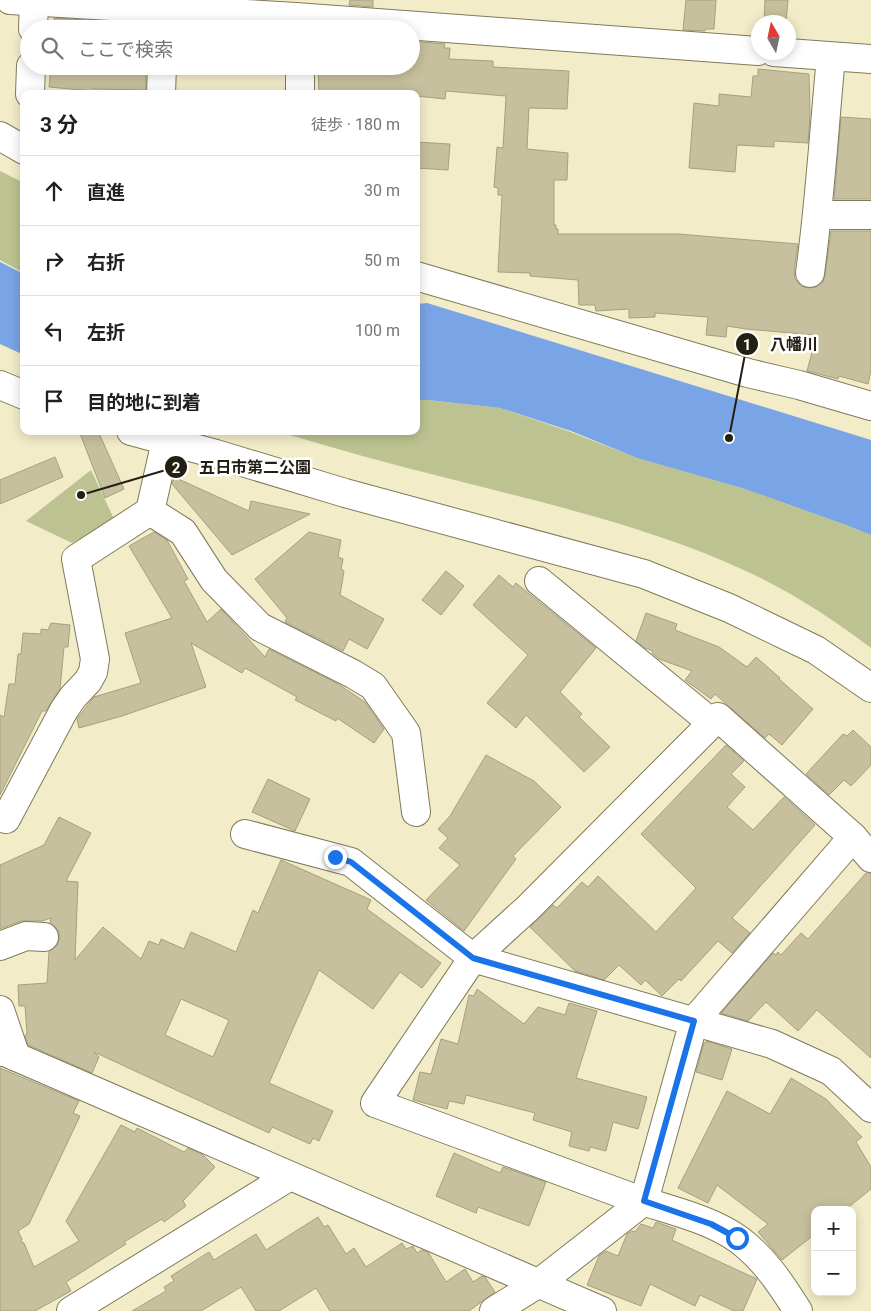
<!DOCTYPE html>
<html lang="ja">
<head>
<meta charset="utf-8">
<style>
  body { margin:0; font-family:Roboto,"Noto Sans JP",sans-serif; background:#f2f2f2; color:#202124 }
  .controls { position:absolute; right:15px; bottom:15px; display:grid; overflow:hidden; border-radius:10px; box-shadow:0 2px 12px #0003 }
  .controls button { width:45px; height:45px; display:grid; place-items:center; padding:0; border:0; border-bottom:1px solid #e0e0e0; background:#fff; color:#202124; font:25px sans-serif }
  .compass { position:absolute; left:751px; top:15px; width:45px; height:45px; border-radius:50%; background:#fff; box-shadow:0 2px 12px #0003; rotate:351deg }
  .stop { position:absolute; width:15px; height:15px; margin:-11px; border:4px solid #1a73e8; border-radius:50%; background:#fff }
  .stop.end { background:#1a73e8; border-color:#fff; box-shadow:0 1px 5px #0008 }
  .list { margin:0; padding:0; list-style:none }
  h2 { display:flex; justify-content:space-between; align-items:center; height:65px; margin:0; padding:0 20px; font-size:21px }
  h2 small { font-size:16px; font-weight:400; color:#757577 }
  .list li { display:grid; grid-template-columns:32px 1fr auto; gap:15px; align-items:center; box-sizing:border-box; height:70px; padding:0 20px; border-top:1px solid #e0e0e0 }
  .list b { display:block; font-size:19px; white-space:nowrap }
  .list em { font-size:16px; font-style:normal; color:#757577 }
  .icon { flex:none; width:28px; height:28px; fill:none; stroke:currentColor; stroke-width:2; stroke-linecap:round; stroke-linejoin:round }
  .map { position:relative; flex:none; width:871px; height:1311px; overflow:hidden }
  .search { position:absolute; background:#fff; box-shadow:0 2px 12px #0003; left:20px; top:20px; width:400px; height:55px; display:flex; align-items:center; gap:12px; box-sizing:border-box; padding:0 18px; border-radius:28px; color:#757577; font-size:19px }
  .panel { position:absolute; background:#fff; box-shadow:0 2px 12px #0003; left:20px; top:90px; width:400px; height:345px; border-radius:10px }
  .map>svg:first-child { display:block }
  .green { fill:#bcc290 }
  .water { fill:#79a4e6 }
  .building { fill:#c7c09e; stroke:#a7a080; fill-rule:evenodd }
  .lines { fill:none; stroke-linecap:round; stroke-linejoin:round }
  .minor-casing { stroke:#817a5a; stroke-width:30 }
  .minor { stroke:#fff; stroke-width:28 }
  .route { stroke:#1a73e8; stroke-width:6 }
  .leader { fill:none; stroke:#232013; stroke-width:2 }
  .callout-dot { fill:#232013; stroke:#fff; stroke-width:2 }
  .mark-label { font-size:15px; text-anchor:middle; font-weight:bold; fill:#fff }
  .callout-label { font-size:16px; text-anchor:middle; font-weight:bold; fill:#232013; stroke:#fff; stroke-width:5; stroke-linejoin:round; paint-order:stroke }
</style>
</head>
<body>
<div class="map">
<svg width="871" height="1311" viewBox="0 0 871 1311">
  <rect width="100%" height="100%" fill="#f3ecc9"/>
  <g class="green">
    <polygon points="0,171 24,183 24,273 0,260"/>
    <path d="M416 400H428L500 408 568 431 637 458 745 489 846 525 871 535V648C833 619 790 591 746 571 651 527 548 504 447 478 390 464 333 448 276 431H416Z"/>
    <polygon points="91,470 115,521 72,543 26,521"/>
  </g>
  <g class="water">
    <polygon points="0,262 24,274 24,355 0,344"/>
    <polygon points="427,303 871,440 871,535 846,525 745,489 637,458 571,431 500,408 428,400 416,400 416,304"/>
  </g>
  <g class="building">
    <polygon points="350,0 373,0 373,7 349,5"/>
    <polygon points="686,0 716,0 714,29 705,29 705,31 683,30"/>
    <polygon points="765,0 788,0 786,22 764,22"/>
    <polygon points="54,18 147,24 146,29 54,29"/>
    <polygon points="411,41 445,44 444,48 450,48 449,59 493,61 493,67 569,71 567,109 529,108 527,149 568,153 567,180 554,180 554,225 556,225 556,229 558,229 558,234 678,234 798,244 794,271 795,279 801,286 808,288 816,287 823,282 825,275 831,231 871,231 871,370 868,384 839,376 838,379 807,371 812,352 809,351 814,335 746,329 727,326 726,337 706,335 708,317 655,313 655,317 629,318 629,309 596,311 595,305 579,305 578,280 530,276 530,273 498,272 502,195 498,195 498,188 494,187 497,147 503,148 506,96 446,91 445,99 416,96 416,94 319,94 318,66 411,66"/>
    <polygon points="51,66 146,66 146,90 92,89 92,91 49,87"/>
    <polygon points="758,69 809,74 810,114 808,143 774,141 774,147 737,145 735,172 689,168 694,103 719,106 719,94 751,97 753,76 758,76"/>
    <polygon points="841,117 871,119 871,199 834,199"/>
    <polygon points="416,142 450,144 448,170 416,168"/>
    <polygon points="79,431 98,431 124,489 105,498"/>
    <polygon points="55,457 63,477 0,504 0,480"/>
    <polygon points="174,477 249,511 251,501 310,514 232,555 172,484"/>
    <polygon points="154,532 167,540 188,579 184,581 207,622 221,609 265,657 269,649 338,684 365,702 384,729 374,743 337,718 336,721 295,700 297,697 245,668 242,673 191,643 206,687 122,716 79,728 77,719 94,697 141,683 125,633 172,618 129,546"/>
    <polygon points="309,532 341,540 338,557 343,559 341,569 344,571 340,595 384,619 367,649 349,639 343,651 285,622 287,618 255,579"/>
    <polygon points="446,571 464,586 441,615 422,600"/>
    <polygon points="499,575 513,587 516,583 596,648 560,692 582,714 579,717 610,747 584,772 526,715 516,728 487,703 528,655 473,605"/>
    <polygon points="646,613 677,624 675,630 719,647 747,667 756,657 780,678 779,679 813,709 782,745 769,734 765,738 715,694 711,699 685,680 692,671 659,659 652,653 653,651 645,648 636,641"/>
    <polygon points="51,623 70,625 68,647 64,647 60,689 46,711 42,711 0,795 0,715 4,717 9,684 15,684 18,654 21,654 23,633 41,634 41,629 48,630"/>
    <polygon points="853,730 871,747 871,765 851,786 844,780 829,795 806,774 843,734 847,736"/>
    <polygon points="726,745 744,761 731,774 745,787 727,807 753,830 784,797 815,825 732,918 750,933 732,953 718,941 681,981 679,979 662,996 645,980 641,985 619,965 604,980 575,971 530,927 553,905 557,908 582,882 588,887 598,876 656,932 696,888 641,834"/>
    <polygon points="486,755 534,781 561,807 513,856 516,859 464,931 426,900 460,865 439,848 448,838 438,829 450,816"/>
    <polygon points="268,779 310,799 295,831 252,812"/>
    <path d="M59 817 91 833 66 881 78 882 75 960 103 927 141 959 149 941 159 945 161 939 184 949 191 932 236 952 253 910 258 913 281 860 371 900 367 909 441 963 422 988 400 972 373 1009 319 970 269 1083 333 1111 319 1141 313 1138 310 1144 272 1127 269 1133 94 1052 99 1057 92 1073 28 1045 25 1036 27 1033 25 1006H19L18 985 47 983 49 951 57 946 60 937 58 930 50 923 51 918 42 921H21L0 929V865L44 845ZM181 999 229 1020 213 1057 165 1035Z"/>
    <polygon points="866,873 871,873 871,1058 817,1010 798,1031 766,1002 748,1021 721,1013 773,953 776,955 778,952 781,955 801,933 808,939"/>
    <polygon points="477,989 524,1024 538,1007 565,1015 569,1003 597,1011 576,1078 647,1097 638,1129 613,1122 606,1151 590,1147 589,1151 569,1146 572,1132 533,1120 535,1113 466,1095 464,1104 449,1101 447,1109 413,1100 420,1072 431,1074 441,1039 458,1044 469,995 474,996"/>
    <polygon points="706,1041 732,1049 722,1080 696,1072 704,1043 706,1043"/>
    <polygon points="0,1068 79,1101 73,1113 80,1116 29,1224 18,1231 22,1239 21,1242 24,1243 34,1267 79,1241 66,1221 121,1125 135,1132 137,1128 184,1152 188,1148 202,1154 215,1167 183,1201 186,1206 164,1222 162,1219 124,1242 126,1244 66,1282 71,1291 35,1311 0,1311"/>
    <polygon points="791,1078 826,1099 862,1137 856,1142 871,1167 871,1189 845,1210 815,1210 815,1234 782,1260 758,1232 768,1224 717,1185 708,1203 678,1188 727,1091 770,1114"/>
    <polygon points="454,1153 500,1173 503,1167 546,1182 529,1226 478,1207 476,1213 436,1196"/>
    <polygon points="318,1217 324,1227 328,1225 346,1254 354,1248 366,1267 402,1243 406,1249 413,1246 417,1253 422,1250 428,1252 446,1282 465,1269 473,1282 482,1276 485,1277 495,1292 469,1311 330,1311 316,1288 279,1311 256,1311 241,1287 201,1311 132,1311 166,1291 164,1287 174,1281 171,1276 209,1252 214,1260 256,1234 266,1250"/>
    <polygon points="656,1222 676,1229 672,1240 757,1279 743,1311 734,1311 700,1295 695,1306 650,1284 641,1306 587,1285 599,1256 606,1251 618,1256 627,1234 632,1231 635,1232 641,1224 653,1228"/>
  </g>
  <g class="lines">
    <defs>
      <g id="minor">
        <polyline points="10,0 296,17 758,51"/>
        <polyline points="33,29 34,2"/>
        <polyline points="774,52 871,59"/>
        <polyline points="30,94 31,66"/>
        <polyline points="161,94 162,66"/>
        <polyline points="300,94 300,66"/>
        <polyline points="0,136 24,150"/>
        <polyline points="818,215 871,215"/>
        <path d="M810 273C820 201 824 129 831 57"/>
        <polyline points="416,276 748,373 799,385 871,406"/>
        <polyline points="0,385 24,395"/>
        <polyline points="131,431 216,454 345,493 644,574 729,608 816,650 871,688"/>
        <polyline points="150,511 183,532 214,580 260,627 353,674 373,686 406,733 416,812"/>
        <polyline points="539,581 712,723 718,717 853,837 871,858"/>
        <path d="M712 723 528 908 473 958 375 1103C459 1134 544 1165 628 1196 663 1209 707 1217 738 1239 764 1258 781 1284 798 1311"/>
        <polyline points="6,819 64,710 73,697 88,681 93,672 95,659 76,559 150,511 166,441"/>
        <polyline points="245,834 351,862 473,958 772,1044 831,1071 871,1108"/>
        <polyline points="0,946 26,936 44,937"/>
        <polyline points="0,1010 16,1057"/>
        <polyline points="0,1052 5,1052 602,1311"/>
        <polyline points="71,1311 290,1176"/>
        <polyline points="494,1311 539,1283 644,1201 694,1021 853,837"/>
      </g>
    </defs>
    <use href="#minor" class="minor-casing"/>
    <use href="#minor" class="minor"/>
  </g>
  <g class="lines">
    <polyline class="route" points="335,857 351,862 473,958 694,1021 644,1201 711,1224 737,1238"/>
  </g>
  <path class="leader" d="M729 438L747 344M81 495L176 467"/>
  <g class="callout-dot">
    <circle cx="729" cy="438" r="5"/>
    <circle cx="81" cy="495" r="5"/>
    <circle cx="747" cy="344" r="12"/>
    <circle cx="176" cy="467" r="12"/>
  </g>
  <g class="mark-label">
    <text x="747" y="350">1</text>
    <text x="176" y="473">2</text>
  </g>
  <g class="callout-label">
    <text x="794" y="350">八幡川</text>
    <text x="255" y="473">五日市第二公園</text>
  </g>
</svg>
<div class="controls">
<button>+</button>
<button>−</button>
</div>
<svg class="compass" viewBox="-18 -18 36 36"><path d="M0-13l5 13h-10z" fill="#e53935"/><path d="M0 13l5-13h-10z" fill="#757577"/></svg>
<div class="stop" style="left:737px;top:1238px"></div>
<div class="stop end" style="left:335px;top:857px"></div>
<div class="search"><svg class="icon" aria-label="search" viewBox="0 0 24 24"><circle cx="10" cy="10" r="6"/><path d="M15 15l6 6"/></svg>ここで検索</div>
<section class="panel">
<h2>3 分<small>徒歩 · 180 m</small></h2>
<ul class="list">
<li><svg class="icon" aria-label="ahead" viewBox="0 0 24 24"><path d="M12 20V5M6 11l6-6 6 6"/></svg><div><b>直進</b></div><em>30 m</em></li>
<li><svg class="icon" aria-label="right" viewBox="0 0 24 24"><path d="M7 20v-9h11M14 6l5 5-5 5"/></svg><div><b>右折</b></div><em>50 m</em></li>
<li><svg class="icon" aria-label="left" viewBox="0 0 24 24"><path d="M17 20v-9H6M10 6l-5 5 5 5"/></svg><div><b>左折</b></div><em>100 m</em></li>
<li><svg class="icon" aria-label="arrive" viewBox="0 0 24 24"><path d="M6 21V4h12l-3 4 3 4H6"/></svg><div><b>目的地に到着</b></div></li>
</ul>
</section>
</div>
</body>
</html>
